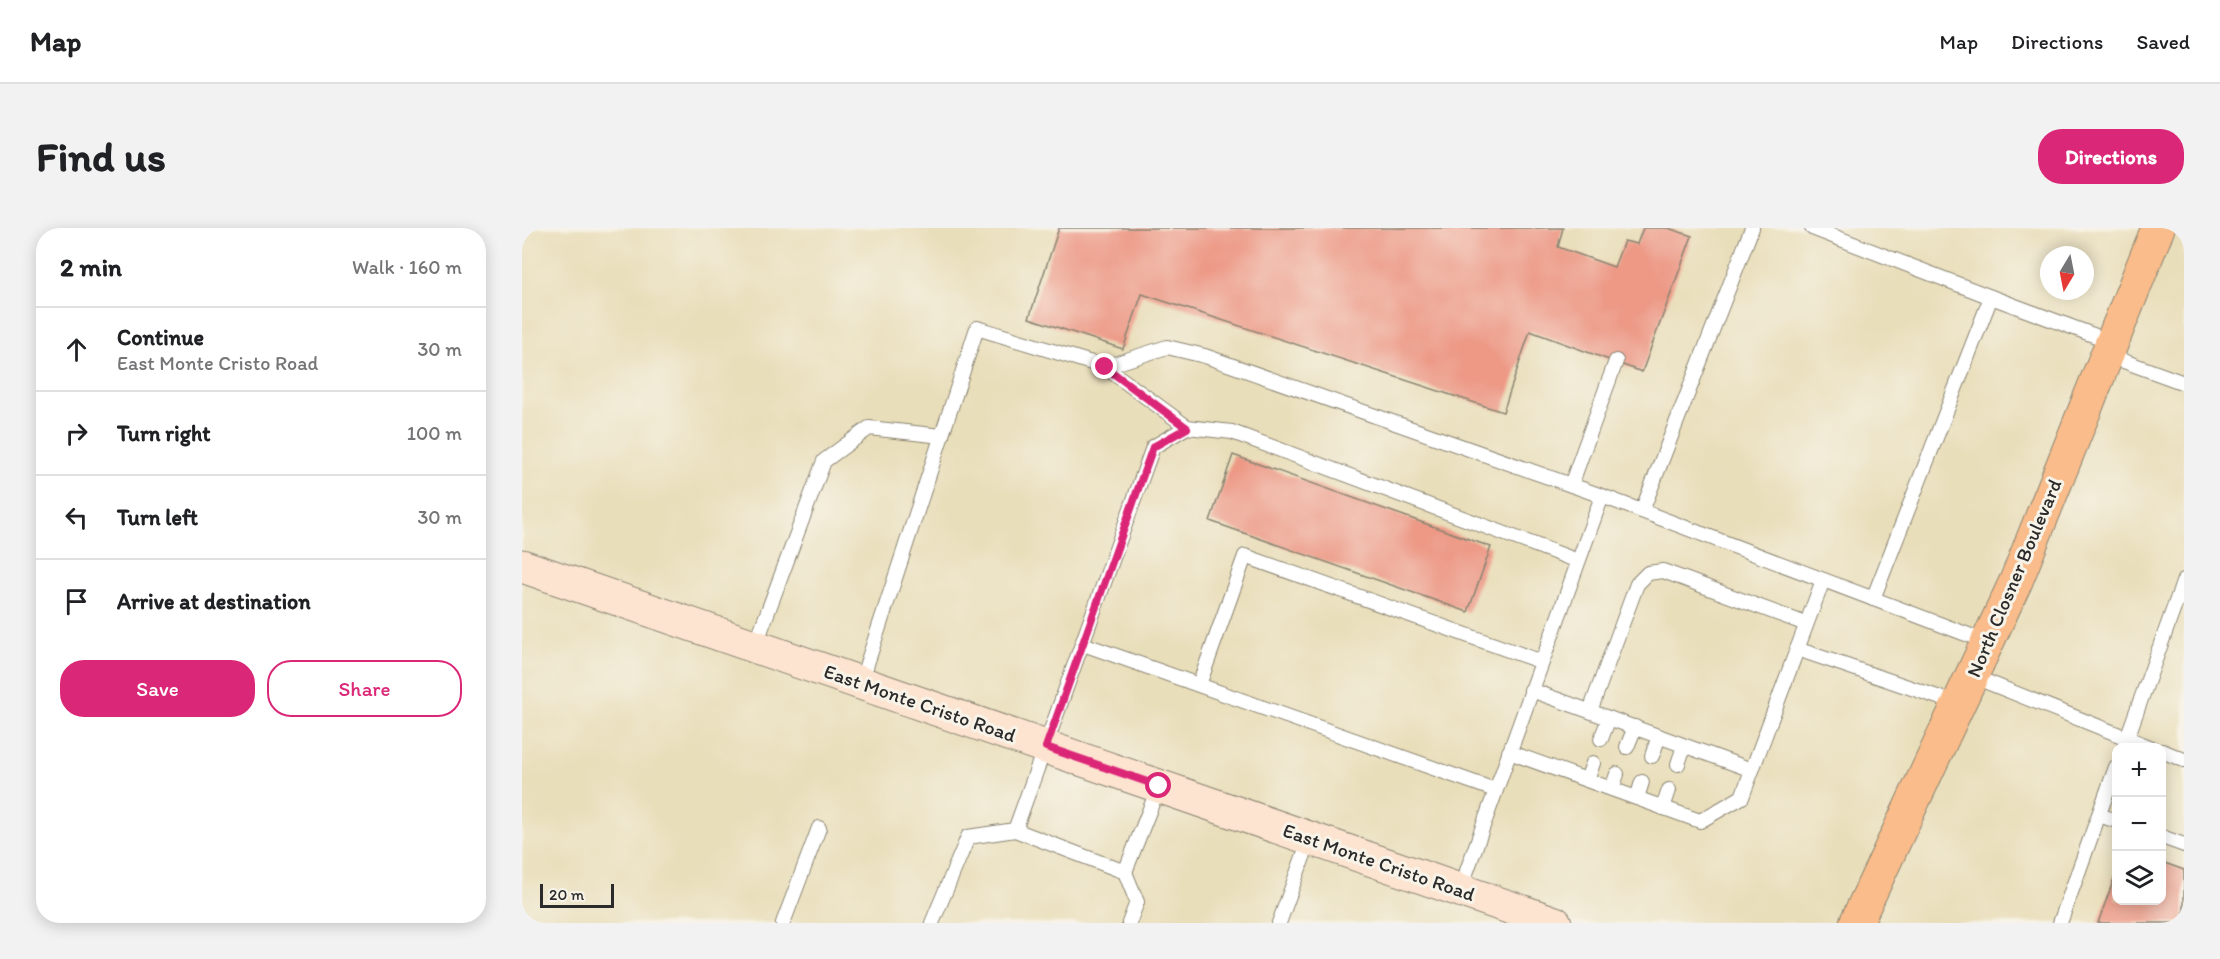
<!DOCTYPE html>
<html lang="en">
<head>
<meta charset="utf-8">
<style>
  body { margin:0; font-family:Itim,sans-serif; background:#f2f2f2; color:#202124 }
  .controls { position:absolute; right:18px; bottom:18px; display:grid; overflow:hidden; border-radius:12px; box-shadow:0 3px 15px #0003 }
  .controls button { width:54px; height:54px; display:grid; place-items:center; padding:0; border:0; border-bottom:2px solid #e0e0e0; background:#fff; color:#202124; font:30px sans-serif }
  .compass { position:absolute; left:1518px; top:18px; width:54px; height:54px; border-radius:50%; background:#fff; box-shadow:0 3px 15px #0003; rotate:190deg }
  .scale { position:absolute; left:18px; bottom:15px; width:74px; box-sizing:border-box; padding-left:6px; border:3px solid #2b2b2b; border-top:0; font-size:16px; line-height:21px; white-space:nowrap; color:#2b2b2b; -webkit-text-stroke:4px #f7f3e8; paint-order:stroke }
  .stop { position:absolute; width:18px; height:18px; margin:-14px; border:4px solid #db2777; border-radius:50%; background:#fff }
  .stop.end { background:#db2777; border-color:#fff; box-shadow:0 2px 6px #0008 }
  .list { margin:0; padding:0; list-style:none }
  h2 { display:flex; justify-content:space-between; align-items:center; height:78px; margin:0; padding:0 24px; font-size:26px }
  h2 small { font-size:20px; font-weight:400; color:#757577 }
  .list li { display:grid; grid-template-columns:39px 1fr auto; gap:18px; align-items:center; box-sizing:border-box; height:84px; padding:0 24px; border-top:2px solid #e0e0e0 }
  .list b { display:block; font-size:22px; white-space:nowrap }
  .list p { margin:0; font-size:20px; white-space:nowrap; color:#757577 }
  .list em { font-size:20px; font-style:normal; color:#757577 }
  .actions { display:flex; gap:12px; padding:18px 24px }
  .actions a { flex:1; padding:14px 0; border:2px solid #db2777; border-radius:24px; text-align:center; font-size:21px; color:#db2777 }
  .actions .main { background:#db2777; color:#fff }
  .icon { flex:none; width:33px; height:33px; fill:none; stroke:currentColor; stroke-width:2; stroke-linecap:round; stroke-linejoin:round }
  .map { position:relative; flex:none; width:1662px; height:695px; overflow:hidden; border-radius:24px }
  header { display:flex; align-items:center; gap:36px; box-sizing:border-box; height:84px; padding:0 30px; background:#fff; border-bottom:2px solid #e0e0e0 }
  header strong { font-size:28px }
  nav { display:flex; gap:33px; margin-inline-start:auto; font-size:21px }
  .intro { display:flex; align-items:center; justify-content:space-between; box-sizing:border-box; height:144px; padding:0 36px }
  h1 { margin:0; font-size:42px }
  .button { padding:15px 27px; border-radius:24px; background:#db2777; color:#fff; font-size:21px; font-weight:700 }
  main { display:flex; gap:36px; padding:0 36px }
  aside { flex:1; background:#fff; border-radius:24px; box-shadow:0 3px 15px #0003 }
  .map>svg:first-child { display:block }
  .building { fill:#ed9986 }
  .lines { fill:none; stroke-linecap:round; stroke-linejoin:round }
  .service-casing { stroke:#8a8472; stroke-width:16 }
  .secondary-casing { stroke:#8a8472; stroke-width:35 }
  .primary-casing { stroke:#8a8472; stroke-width:35 }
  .service { stroke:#fff; stroke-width:14 }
  .secondary { stroke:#fde4d0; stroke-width:33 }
  .primary { stroke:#f9bc8a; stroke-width:33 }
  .route { stroke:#db2777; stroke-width:8 }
  .labels { text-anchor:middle; stroke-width:6; stroke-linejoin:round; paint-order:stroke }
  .street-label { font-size:20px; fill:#2b2b2b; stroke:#f7f3e8 }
</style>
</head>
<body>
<header>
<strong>Map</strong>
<nav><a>Map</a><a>Directions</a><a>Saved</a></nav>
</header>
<div class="intro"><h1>Find us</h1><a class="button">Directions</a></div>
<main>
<aside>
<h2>2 min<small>Walk · 160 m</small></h2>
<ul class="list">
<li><svg class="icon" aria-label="ahead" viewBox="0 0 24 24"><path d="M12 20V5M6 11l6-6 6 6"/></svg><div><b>Continue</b><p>East Monte Cristo Road</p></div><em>30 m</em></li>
<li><svg class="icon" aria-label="right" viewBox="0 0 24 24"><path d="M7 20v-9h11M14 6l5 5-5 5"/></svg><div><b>Turn right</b></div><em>100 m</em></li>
<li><svg class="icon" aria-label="left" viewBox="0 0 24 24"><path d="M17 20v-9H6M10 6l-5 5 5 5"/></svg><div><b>Turn left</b></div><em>30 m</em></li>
<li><svg class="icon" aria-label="arrive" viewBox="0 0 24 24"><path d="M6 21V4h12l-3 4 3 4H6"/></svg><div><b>Arrive at destination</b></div></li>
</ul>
<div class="actions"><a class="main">Save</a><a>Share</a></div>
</aside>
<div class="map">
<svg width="1662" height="695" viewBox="0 0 1662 695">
  <rect width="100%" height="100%" fill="#f7f3e8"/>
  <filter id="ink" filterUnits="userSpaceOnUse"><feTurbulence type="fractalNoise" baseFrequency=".0167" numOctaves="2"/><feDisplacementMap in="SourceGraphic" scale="12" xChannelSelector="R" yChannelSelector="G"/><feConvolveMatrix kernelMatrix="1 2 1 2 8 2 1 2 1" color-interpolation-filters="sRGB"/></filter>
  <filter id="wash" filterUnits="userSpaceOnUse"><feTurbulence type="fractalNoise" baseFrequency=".008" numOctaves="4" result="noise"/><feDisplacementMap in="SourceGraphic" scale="24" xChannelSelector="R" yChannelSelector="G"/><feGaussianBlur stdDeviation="1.35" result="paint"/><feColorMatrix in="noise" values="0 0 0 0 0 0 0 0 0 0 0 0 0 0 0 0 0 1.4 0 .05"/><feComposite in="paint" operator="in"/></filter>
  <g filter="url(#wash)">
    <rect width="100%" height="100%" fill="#e9deba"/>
    <g id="blocks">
      <g class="building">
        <polygon points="537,0 1041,0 1036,19 1092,39 1102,13 1115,16 1121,0 1146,0 1170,8 1120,144 1008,103 981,184 620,66 601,121 507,90"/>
        <polygon points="711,227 969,319 946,384 688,293"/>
        <polygon points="1640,634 1662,642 1662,695 1576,695 1594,645 1594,672 1640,672"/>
      </g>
    </g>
  </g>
  <g filter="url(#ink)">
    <use href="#blocks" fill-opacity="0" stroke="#8a8472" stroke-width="1.5"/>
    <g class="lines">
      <defs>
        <g id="service">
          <polyline points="1290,0 1469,69 1351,371"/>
          <polyline points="1469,69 1590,114"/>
          <polyline points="1585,127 1662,155"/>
          <polyline points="583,139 645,119 683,128 1049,257 1094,133"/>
          <polyline points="1049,257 1080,268"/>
          <polyline points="1120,283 1230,0"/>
          <polyline points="561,416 973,562"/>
          <polyline points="233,418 302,233 347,200 420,208"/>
          <polyline points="1275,421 1436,476"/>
          <polyline points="1450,448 1605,510 1602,520"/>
          <polyline points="339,454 455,100 583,139 665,199"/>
          <polyline points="677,457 723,328 1020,434"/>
          <polyline points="1009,462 1230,542"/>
          <polyline points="1068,483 1115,356 1126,345 1141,343 1284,396"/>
          <polyline points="1079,511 1087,490"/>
          <polyline points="1105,519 1113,499"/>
          <polyline points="1630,520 1605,510 1662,352"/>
          <polyline points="1640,523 1662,532"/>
          <polyline points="987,524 1178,593 1220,569 1301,352"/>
          <polyline points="1130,528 1137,508"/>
          <polyline points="1156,536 1162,518"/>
          <polyline points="1065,552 1071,535"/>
          <polyline points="1090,561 1095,546"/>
          <polyline points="1115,570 1120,554"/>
          <polyline points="1141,580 1147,562"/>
          <polyline points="1577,587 1594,593"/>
          <polyline points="493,602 631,219 665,199 710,204 1056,333"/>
          <polyline points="1640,609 1662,617"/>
          <polyline points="603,644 637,558"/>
          <polyline points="938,662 1080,268 1465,414"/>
          <polyline points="261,695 297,600"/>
          <polyline points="410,695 446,609 493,602 603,644 615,674 607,695"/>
          <polyline points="757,695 788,610"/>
          <polyline points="1538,695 1594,539"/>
        </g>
        <polyline id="secondary" points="0,338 1033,695"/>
        <polyline id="primary" points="1334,695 1494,353 1636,0"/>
      </defs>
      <use href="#service" class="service-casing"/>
      <use href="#secondary" class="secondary-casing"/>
      <use href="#primary" class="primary-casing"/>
      <use href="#service" class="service"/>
      <use href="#secondary" class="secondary"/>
      <use href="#primary" class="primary"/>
    </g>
  </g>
  <g class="lines" filter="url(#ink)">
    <polyline class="route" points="583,139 665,200 631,219 524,519 637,558"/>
  </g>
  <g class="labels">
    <g class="street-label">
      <text transform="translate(1492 350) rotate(-67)" y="7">North Closner Boulevard</text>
      <text transform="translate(398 475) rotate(19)" y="7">East Monte Cristo Road</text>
      <text transform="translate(857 634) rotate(19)" y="7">East Monte Cristo Road</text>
    </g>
  </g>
</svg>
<div class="controls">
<button>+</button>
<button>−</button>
<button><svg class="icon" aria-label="layers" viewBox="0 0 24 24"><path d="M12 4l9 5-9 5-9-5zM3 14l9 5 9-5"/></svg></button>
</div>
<svg class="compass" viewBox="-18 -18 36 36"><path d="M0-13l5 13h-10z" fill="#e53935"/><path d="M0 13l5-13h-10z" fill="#757577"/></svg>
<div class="scale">20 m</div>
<div class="stop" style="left:637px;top:558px"></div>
<div class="stop end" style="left:583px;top:139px"></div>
</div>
</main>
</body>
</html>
